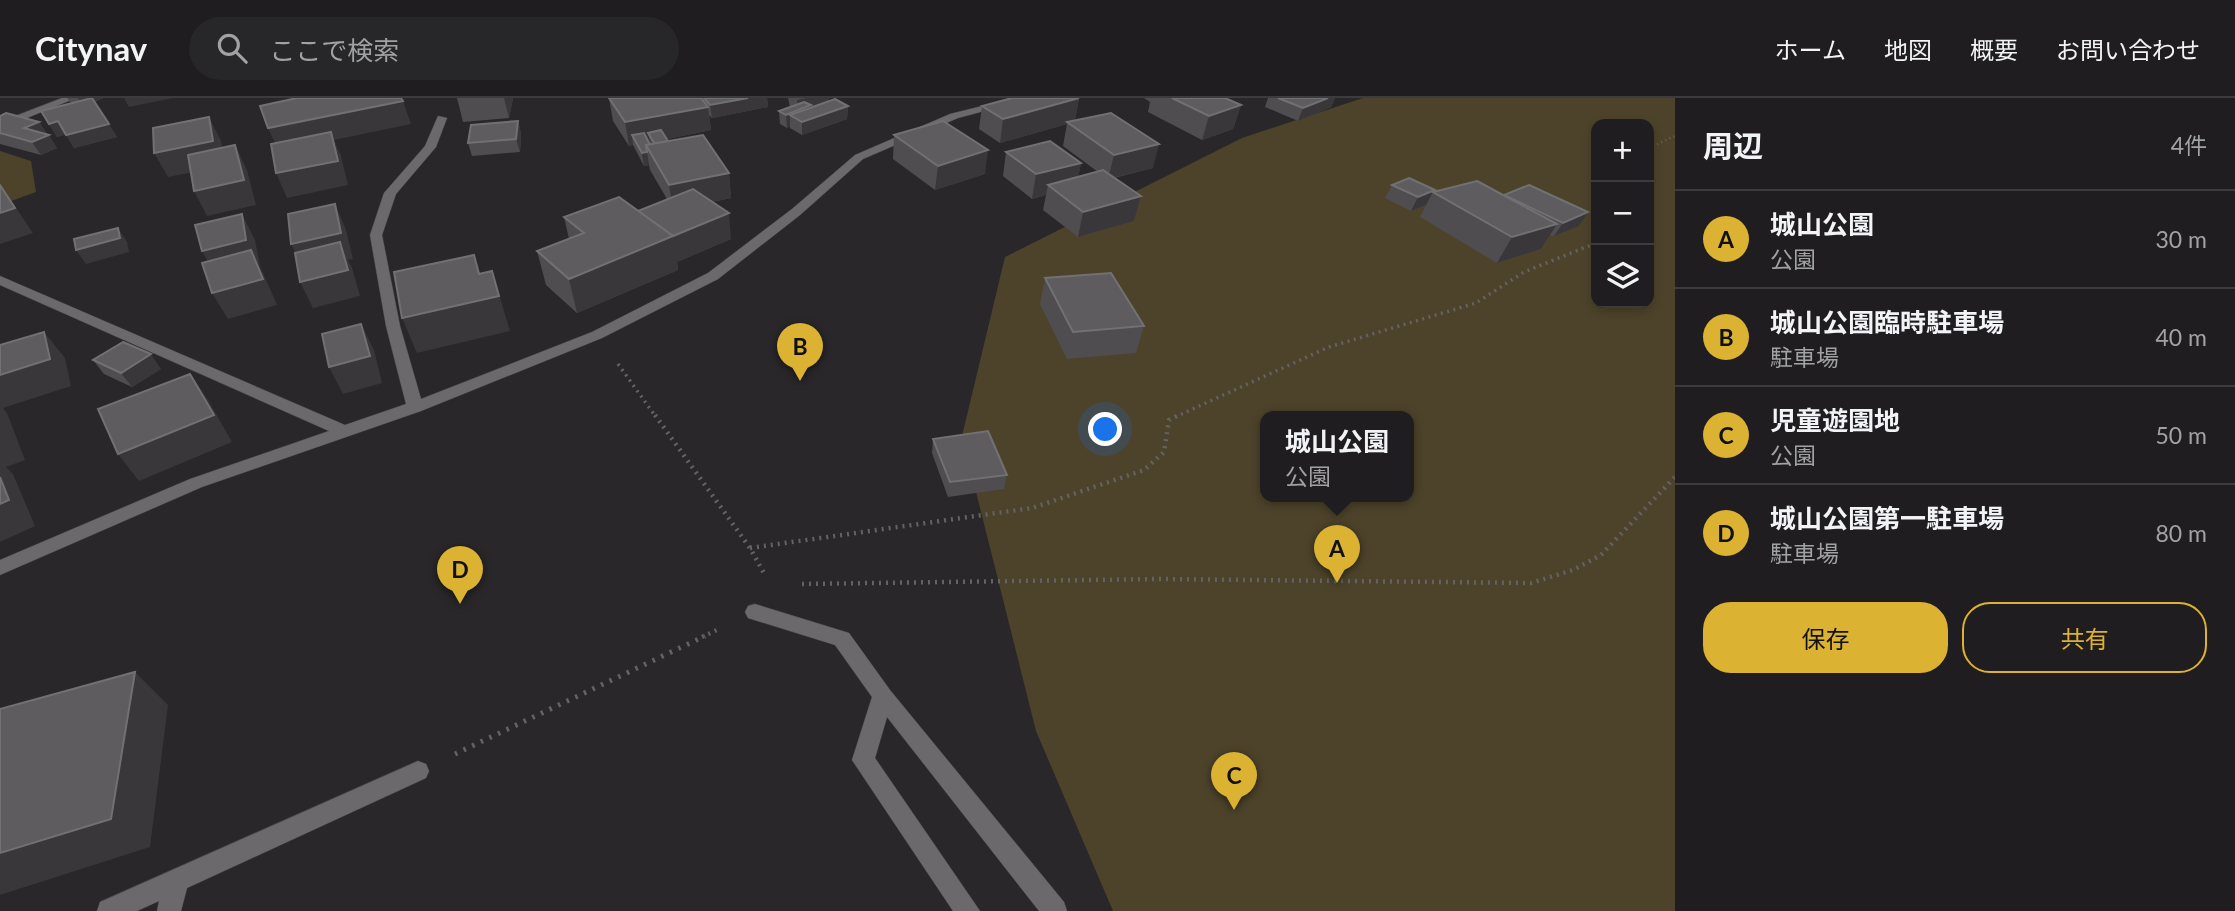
<!DOCTYPE html>
<html lang="ja">
<head>
<meta charset="utf-8">
<style>
  body { margin:0; font-family:Lato,"Noto Sans JP",sans-serif; background:#272629; color:#f1f3f6 }
  .controls { position:absolute; right:21px; top:21px; display:grid; overflow:hidden; border-radius:14px; box-shadow:0 4px 10px #0003 }
  .controls button { width:63px; height:63px; display:grid; place-items:center; padding:0; border:0; border-bottom:2px solid #3c3b3e; background:#1f1d20; color:#f1f3f6; font:35px sans-serif }
  .you { position:absolute; left:1106px; top:332px; width:24px; height:24px; margin:-18px; border:5px solid #fff; border-radius:50%; background:#1a73e8; box-shadow:0 0 0 10px #1a73e833 }
  .badge { display:grid; place-items:center; width:46px; height:46px; border-radius:50%; background:#dcb233; color:#111; font-size:23px; font-weight:700 }
  .pin { position:absolute; translate:-50% -58px; filter:drop-shadow(0 2px 4px #0008) }
  .pin::after { content:''; position:absolute; top:37px; width:24px; height:21px; background:inherit; clip-path:polygon(0 0,100% 0,50% 100%) }
  .popup { position:absolute; left:1260px; top:313px; width:154px; height:91px; box-sizing:border-box; display:grid; place-content:center; border-radius:14px; background:#1f1d20; filter:drop-shadow(0 2px 5px #0005); font-size:23px; white-space:nowrap; color:#a1a2a5 }
  .popup b { font-size:26px; color:#f1f3f6 }
  .popup::after { content:''; position:absolute; left:50%; top:100%; margin-left:-14px; border:14px solid transparent; border-top-color:#1f1d20 }
  .list { margin:0; padding:0; list-style:none }
  h2 { display:flex; justify-content:space-between; align-items:center; height:91px; margin:0; padding:0 28px; font-size:30px }
  h2 small { font-size:23px; font-weight:400; color:#a1a2a5 }
  .list li { display:grid; grid-template-columns:46px 1fr auto; gap:21px; align-items:center; box-sizing:border-box; height:98px; padding:0 28px; border-top:2px solid #3c3b3e }
  .list b { display:block; font-size:26px; white-space:nowrap }
  .list p { margin:0; font-size:23px; white-space:nowrap; color:#a1a2a5 }
  .list em { font-size:23px; font-style:normal; color:#a1a2a5 }
  .actions { display:flex; gap:14px; padding:21px 28px }
  .actions a { flex:1; padding:16px 0; border:2px solid #dcb233; border-radius:28px; text-align:center; font-size:24px; color:#dcb233 }
  .actions .main { background:#dcb233; color:#111 }
  .icon { flex:none; width:38px; height:38px; fill:none; stroke:currentColor; stroke-width:2; stroke-linecap:round; stroke-linejoin:round }
  .map { position:relative; flex:none; width:1675px; height:813px; overflow:hidden }
  header { display:flex; align-items:center; gap:42px; box-sizing:border-box; height:98px; padding:0 35px; background:#1f1d20; border-bottom:2px solid #3c3b3e }
  header strong { font-size:33px }
  nav { display:flex; gap:38px; margin-inline-start:auto; font-size:24px }
  .search { width:490px; height:63px; background:#272629; display:flex; align-items:center; gap:18px; box-sizing:border-box; padding:0 24px; border-radius:38px; color:#a1a2a5; font-size:26px }
  main { display:flex }
  aside { flex:1; background:#1f1d20 }
  .map>svg:first-child { display:block }
  .green { fill:#4d432b; fill-rule:evenodd }
  .lines { fill:none; stroke-linecap:round; stroke-linejoin:round }
  .minor-casing { stroke:#464546; stroke-width:1 }
  .path-far3 { stroke:#646264; stroke-width:2.5; stroke-dasharray:1 3.5; stroke-linecap:butt }
  .path-far2 { stroke:#646264; stroke-width:3.5; stroke-dasharray:2 4.5; stroke-linecap:butt }
  .path-far1 { stroke:#646264; stroke-width:4.5; stroke-dasharray:2 5; stroke-linecap:butt }
  .path { stroke:#646264; stroke-width:5; stroke-dasharray:2.5 7; stroke-linecap:butt }
  .minor { fill:#6b696c; fill-rule:evenodd }
  .wall { fill:#4f4d50 }
  .shaded-wall { fill:#39373a }
  .building { fill:#5e5c5e; stroke:#717072; stroke-width:2 }
</style>
</head>
<body>
<header>
<strong>Citynav</strong>
<div class="search"><svg class="icon" aria-label="search" viewBox="0 0 24 24"><circle cx="10" cy="10" r="6"/><path d="M15 15l6 6"/></svg>ここで検索</div>
<nav><a>ホーム</a><a>地図</a><a>概要</a><a>お問い合わせ</a></nav>
</header>
<main>
<div class="map">
<svg width="1675" height="813" viewBox="0 0 1675 813">
  <rect width="100%" height="100%" fill="#29272a"/>
  <g class="green">
    <path d="M1363 0H1675V813H1113L1036 633 962 338 1005 159 1242 40ZM1596 26H1649V205H1596ZM1265 319H1409V399H1265Z"/>
    <polygon points="0,53 31,63 36,94 0,107"/>
  </g>
  <g class="lines">
    <defs>
      <g id="minor">
        <polygon points="62,0 76,0 0,31 0,24"/>
        <polygon points="1015,0 1033,0 958,20 863,61 800,117 718,181 602,240 421,313 202,389 0,477 0,462 190,381 329,333 0,187 0,178 345,327 406,306 386,228 370,137 384,95 425,48 438,18 447,20 436,49 396,96 382,137 400,228 421,301 592,234 708,175 792,111 855,57 950,16"/>
        <polygon points="755,506 849,535 890,592 1064,804 1067,813 1039,813 887,619 875,660 980,813 953,813 852,662 872,599 835,547 748,520 745,514 748,508"/>
        <polygon points="418,663 426,666 429,673 426,680 187,790 181,813 157,813 159,803 137,813 97,813 100,804"/>
      </g>
    </defs>
    <use href="#minor" class="minor-casing"/>
    <polyline class="path-far3" points="1649,50 1675,38"/>
    <g class="path-far2">
      <polyline points="618,266 656,319"/>
      <polyline points="1175,319 1329,249 1476,205 1524,174 1596,145"/>
    </g>
    <g class="path-far1">
      <polyline points="655,317 750,450 765,477"/>
      <polyline points="750,450 1032,410 1144,372 1164,354 1169,322 1179,317"/>
      <polyline points="802,486 1157,481 1531,485 1573,472 1601,457 1675,379"/>
      <polyline points="702,539 719,531"/>
    </g>
    <polyline class="path" points="455,656 705,538"/>
    <use href="#minor" class="minor"/>
  </g>
  <g class="wall">
    <polygon points="67,0 103,0 94,4 117,39 74,50 66,36 57,39 49,26 73,5 70,4"/>
    <polygon points="457,0 513,0 509,20 463,24"/>
    <polygon points="609,0 767,0 768,9 712,20 709,17 711,32 667,41 668,43 729,75 731,100 712,104 731,141 677,164 678,172 577,215 546,187 537,153 569,141 564,119 638,113 667,101 650,72 649,67 644,68 633,47 629,48 613,23"/>
    <polygon points="788,0 829,0 829,4 848,8 847,21 802,37 790,30 790,28 787,30 780,26 779,13 790,9"/>
    <polygon points="1079,0 1075,22 1153,70 1114,80 1141,98 1134,123 1078,139 1043,112 1046,97 1032,101 1003,78 1006,54 1081,65 1078,79 1098,74 1063,48 1067,26 1000,45 979,31 982,8"/>
    <polygon points="1144,0 1225,0 1241,7 1233,31 1202,42 1148,14 1150,4"/>
    <polygon points="1268,0 1335,0 1331,9 1298,23 1265,9"/>
    <polygon points="0,18 39,24 57,50 41,57 0,46"/>
    <polygon points="518,23 521,36 520,54 472,58 468,45"/>
    <polygon points="894,37 985,76 935,92 893,61"/>
    <polygon points="1392,87 1435,92 1434,94 1504,97 1579,128 1554,138 1550,137 1541,151 1497,165 1420,119 1426,107 1411,113 1385,100"/>
    <polygon points="1045,180 1144,228 1136,255 1067,261 1040,206"/>
    <polygon points="93,262 161,271 132,289 104,276"/>
    <polygon points="933,341 1007,377 1004,391 948,399 932,355"/>
  </g>
  <g class="shaded-wall">
    <polygon points="78,0 103,0 83,8"/>
    <polygon points="124,0 173,0 129,9"/>
    <polygon points="504,0 513,0 509,20"/>
    <polygon points="748,0 767,0 768,9 712,20 710,7"/>
    <polygon points="806,0 829,0 829,7 790,17 790,28 787,30 786,17 798,12 797,2"/>
    <polygon points="1079,0 1075,24 1067,24 1067,26 1000,45 1003,21"/>
    <polygon points="1328,0 1335,0 1331,9 1298,23 1303,10"/>
    <polygon points="403,3 411,26 334,42 341,58 348,87 287,100 276,75 279,53 268,30"/>
    <polygon points="1241,7 1233,31 1202,42 1209,18"/>
    <polygon points="848,8 847,21 802,37 802,24"/>
    <polygon points="708,9 711,32 653,44 648,35 650,44 632,37 633,47 629,48 625,24"/>
    <polygon points="209,19 221,43 225,68 168,79 154,55"/>
    <polygon points="58,23 66,36 57,39 49,26"/>
    <polygon points="518,23 521,36 520,54 516,41"/>
    <polygon points="39,24 48,37 24,30"/>
    <polygon points="109,26 117,39 74,50 66,37"/>
    <polygon points="49,37 57,50 41,57 32,44"/>
    <polygon points="1159,46 1153,70 1108,81 1114,57"/>
    <polygon points="235,47 247,72 256,107 207,118 194,93"/>
    <polygon points="988,52 985,76 935,92 938,68"/>
    <polygon points="647,54 649,67 644,68 642,55"/>
    <polygon points="1081,65 1076,89 1048,87 1046,97 1032,101 1036,76"/>
    <polygon points="729,75 731,100 673,112 669,87"/>
    <polygon points="0,86 33,135 0,146"/>
    <polygon points="1435,92 1434,95 1433,94 1426,107 1411,113 1418,99"/>
    <polygon points="1141,98 1134,123 1078,139 1083,114"/>
    <polygon points="335,106 346,132 353,161 348,162 352,170 360,198 313,210 300,184 304,172 291,146"/>
    <polygon points="1588,114 1579,128 1554,138 1563,125"/>
    <polygon points="729,115 731,141 677,164 678,172 577,215 569,181"/>
    <polygon points="242,116 255,142 260,168 277,207 228,221 212,195 216,178 202,153"/>
    <polygon points="1557,126 1541,151 1497,165 1512,139"/>
    <polygon points="118,130 127,144 129,154 86,166 76,152"/>
    <polygon points="474,157 488,201 492,173 510,233 417,255 402,220"/>
    <polygon points="361,226 374,252 382,285 343,296 329,269"/>
    <polygon points="44,234 65,260 71,288 3,310 7,315 25,362 6,369 13,376 35,428 0,444 0,253"/>
    <polygon points="151,256 161,271 132,289 121,275"/>
    <polygon points="190,276 208,302 232,344 139,383 118,356"/>
    <polygon points="135,574 168,607 150,749 0,797 0,755"/>
  </g>
  <g class="building">
    <polygon points="92,0 109,26 66,37 58,23 49,26 41,13"/>
    <polygon points="297,0 401,0 403,3 268,30 260,8"/>
    <polygon points="609,0 701,0 708,9 625,24"/>
    <polygon points="704,0 748,0 710,7"/>
    <polygon points="1012,0 1079,0 1003,21 982,8"/>
    <polygon points="1172,0 1225,0 1241,7 1209,18"/>
    <polygon points="1278,0 1328,0 1303,10"/>
    <polygon points="835,1 848,8 802,24 790,17"/>
    <polygon points="804,4 811,7 786,17 779,13"/>
    <polygon points="6,15 39,24 24,30 49,37 32,44 0,35 0,18"/>
    <polygon points="1111,15 1159,46 1114,57 1067,24"/>
    <polygon points="209,19 213,43 154,55 153,30"/>
    <polygon points="518,23 516,41 468,45 471,27"/>
    <polygon points="943,23 988,52 938,68 894,37"/>
    <polygon points="661,32 668,43 655,46 648,35"/>
    <polygon points="331,34 338,63 276,75 271,46"/>
    <polygon points="644,35 650,47 646,47 647,54 642,55 632,37"/>
    <polygon points="703,37 729,75 669,87 646,47"/>
    <polygon points="1050,43 1081,65 1036,76 1006,54"/>
    <polygon points="235,47 244,82 194,93 188,57"/>
    <polygon points="1103,72 1141,98 1083,114 1048,87"/>
    <polygon points="1409,80 1435,92 1418,99 1392,87"/>
    <polygon points="1477,83 1557,126 1512,139 1433,94"/>
    <polygon points="0,87 15,110 0,115"/>
    <polygon points="1529,87 1588,114 1563,125 1504,97"/>
    <polygon points="693,91 729,115 673,138 638,113"/>
    <polygon points="619,99 673,138 569,181 537,153 584,135 564,119"/>
    <polygon points="335,106 341,135 291,146 288,116"/>
    <polygon points="242,116 246,142 202,153 195,127"/>
    <polygon points="118,130 120,140 76,152 74,141"/>
    <polygon points="340,144 348,172 300,184 295,155"/>
    <polygon points="251,152 263,181 212,195 202,165"/>
    <polygon points="474,157 479,176 492,173 499,198 402,220 394,174"/>
    <polygon points="1111,175 1144,228 1073,234 1045,180"/>
    <polygon points="361,226 370,258 329,269 322,236"/>
    <polygon points="44,234 50,261 0,277 0,247"/>
    <polygon points="123,244 151,256 121,275 93,262"/>
    <polygon points="190,276 214,317 118,356 98,311"/>
    <polygon points="988,333 1007,377 950,384 933,341"/>
    <polygon points="0,379 9,402 0,406"/>
    <polygon points="135,574 111,721 0,755 0,611"/>
  </g>
</svg>
<div class="controls">
<button>+</button>
<button>−</button>
<button><svg class="icon" aria-label="layers" viewBox="0 0 24 24"><path d="M12 4l9 5-9 5-9-5zM3 14l9 5 9-5"/></svg></button>
</div>
<div class="you"></div>
<div class="pin badge" style="left:1337px;top:485px">A</div>
<div class="popup"><b>城山公園</b>公園</div>
<div class="pin badge" style="left:800px;top:283px">B</div>
<div class="pin badge" style="left:1234px;top:712px">C</div>
<div class="pin badge" style="left:460px;top:506px">D</div>
</div>
<aside>
<h2>周辺<small>4件</small></h2>
<ul class="list">
<li><span class="badge">A</span><div><b>城山公園</b><p>公園</p></div><em>30 m</em></li>
<li><span class="badge">B</span><div><b>城山公園臨時駐車場</b><p>駐車場</p></div><em>40 m</em></li>
<li><span class="badge">C</span><div><b>児童遊園地</b><p>公園</p></div><em>50 m</em></li>
<li><span class="badge">D</span><div><b>城山公園第一駐車場</b><p>駐車場</p></div><em>80 m</em></li>
</ul>
<div class="actions"><a class="main">保存</a><a>共有</a></div>
</aside>
</main>
</body>
</html>
